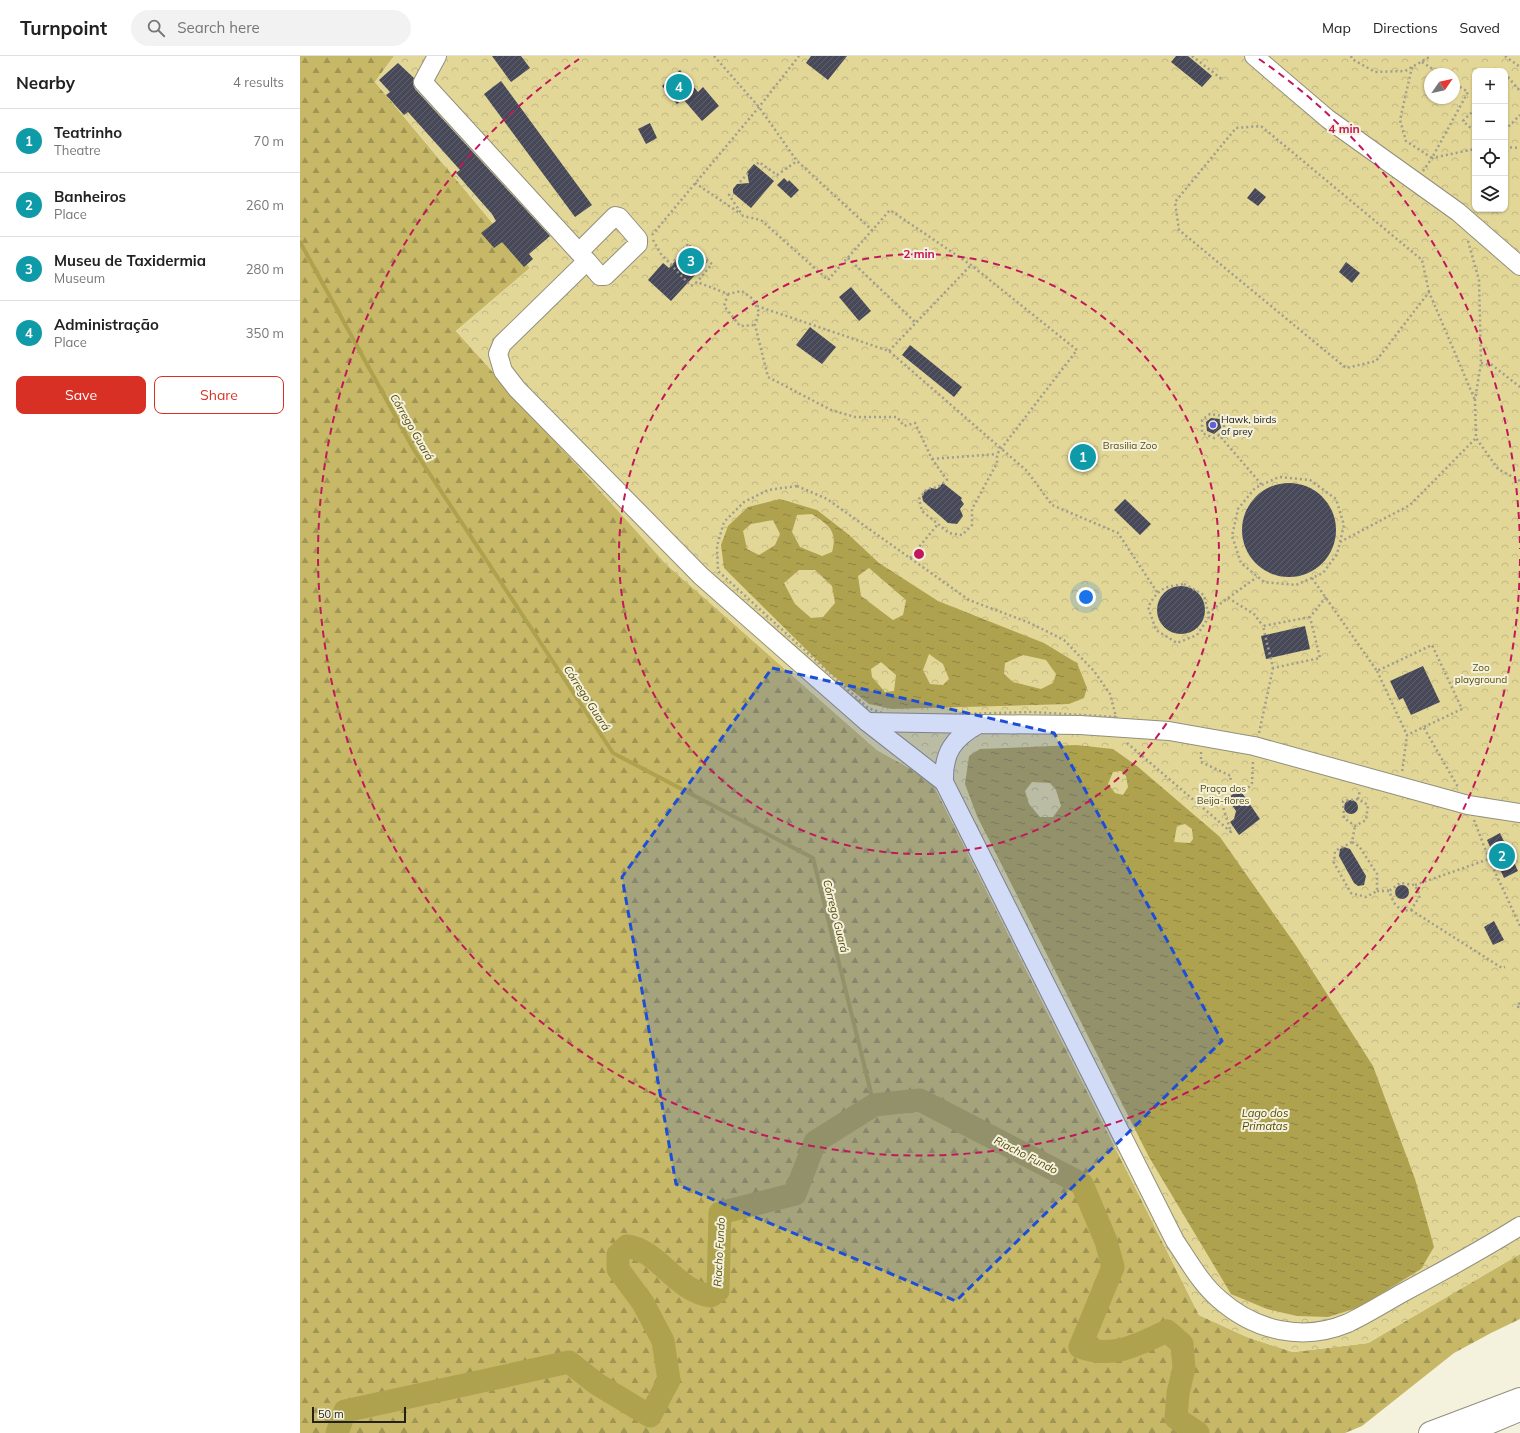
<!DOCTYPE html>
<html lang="en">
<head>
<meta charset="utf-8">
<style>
  body { margin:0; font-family:Mulish,sans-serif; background:#f2f2f2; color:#222 }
  .controls { position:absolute; right:12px; top:12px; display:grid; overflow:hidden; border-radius:8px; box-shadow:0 1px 3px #0004 }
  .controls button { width:36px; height:36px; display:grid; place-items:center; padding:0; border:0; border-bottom:1px solid #e0e0e0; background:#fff; color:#222; font:20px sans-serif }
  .compass { position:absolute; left:1124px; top:12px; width:36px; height:36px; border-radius:50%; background:#fff; box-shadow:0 1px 3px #0004; rotate:56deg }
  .scale { position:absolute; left:12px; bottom:10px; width:94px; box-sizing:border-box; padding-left:4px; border:2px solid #22211a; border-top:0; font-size:11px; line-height:14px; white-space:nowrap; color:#22211a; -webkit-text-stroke:3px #f4f1dd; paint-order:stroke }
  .you { position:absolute; left:786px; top:541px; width:14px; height:14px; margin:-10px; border:3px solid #fff; border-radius:50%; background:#1a73e8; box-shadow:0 0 0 6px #1a73e833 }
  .badge { display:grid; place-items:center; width:26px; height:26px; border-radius:50%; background:#d93025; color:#fff; font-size:13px; font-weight:700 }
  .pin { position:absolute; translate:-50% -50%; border:2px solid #fff; box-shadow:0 1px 4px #0006 }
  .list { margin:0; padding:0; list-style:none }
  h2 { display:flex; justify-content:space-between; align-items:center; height:52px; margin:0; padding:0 16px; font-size:17px }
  h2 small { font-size:13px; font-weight:400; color:#767676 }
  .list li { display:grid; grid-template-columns:26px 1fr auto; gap:12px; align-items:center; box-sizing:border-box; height:64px; padding:0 16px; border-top:1px solid #e0e0e0 }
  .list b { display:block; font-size:15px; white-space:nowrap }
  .list p { margin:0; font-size:13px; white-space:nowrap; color:#767676 }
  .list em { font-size:13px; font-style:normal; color:#767676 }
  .actions { display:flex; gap:8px; padding:12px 16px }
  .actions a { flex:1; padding:9px 0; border:1px solid #d93025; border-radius:8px; text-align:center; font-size:14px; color:#d93025 }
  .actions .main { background:#d93025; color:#fff }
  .icon { flex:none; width:22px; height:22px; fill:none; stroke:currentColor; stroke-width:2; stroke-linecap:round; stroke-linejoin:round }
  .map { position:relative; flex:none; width:1220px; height:1377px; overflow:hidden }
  header { display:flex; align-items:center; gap:24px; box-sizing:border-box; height:56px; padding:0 20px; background:#fff; border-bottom:1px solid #e0e0e0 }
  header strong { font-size:19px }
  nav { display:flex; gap:22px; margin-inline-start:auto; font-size:14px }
  .search { width:280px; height:36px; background:#f2f2f2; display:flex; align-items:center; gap:10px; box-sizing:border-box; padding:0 14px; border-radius:22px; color:#767676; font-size:15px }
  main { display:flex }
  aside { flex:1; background:#fff }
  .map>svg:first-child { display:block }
  .forest { fill:url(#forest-firs) }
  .park { fill:url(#park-crowns); fill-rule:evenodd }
  .water { fill:url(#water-ripples); fill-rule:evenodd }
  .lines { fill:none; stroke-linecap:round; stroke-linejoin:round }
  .stream { stroke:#afa24f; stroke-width:4 }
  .river { stroke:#afa24f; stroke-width:23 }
  .building { fill:url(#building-hatch) }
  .minor-casing { stroke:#928f7d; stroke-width:20 }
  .highway-casing { stroke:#928f7d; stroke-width:24 }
  .path { stroke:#9f9d8e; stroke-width:2.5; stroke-dasharray:2 3; stroke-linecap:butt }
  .minor { stroke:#fff; stroke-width:18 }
  .highway { stroke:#fff; stroke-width:22 }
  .marked { fill:#1d4ed8; fill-opacity:0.2; stroke:#1d4ed8; stroke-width:3; stroke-dasharray:8 5; stroke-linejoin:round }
  .ring { fill:none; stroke:#c2185b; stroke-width:2; stroke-dasharray:7 5 }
  .poi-dot { fill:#6061da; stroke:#f4f1dd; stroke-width:1.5 }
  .labels { text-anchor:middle; stroke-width:4; stroke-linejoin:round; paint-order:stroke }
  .poi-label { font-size:10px; fill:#22211a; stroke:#f4f1dd; text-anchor:start }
  .park-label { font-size:10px; fill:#584e0e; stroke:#f4f1dd }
  .water-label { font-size:11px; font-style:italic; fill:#554b09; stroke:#f4f1dd }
  .centre { fill:#c2185b; stroke:#f4f1dd; stroke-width:2 }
  .ring-label { font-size:12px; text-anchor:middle; font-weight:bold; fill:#c2185b; stroke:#f4f1dd; stroke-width:4; stroke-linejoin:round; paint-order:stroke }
</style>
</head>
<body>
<header>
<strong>Turnpoint</strong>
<div class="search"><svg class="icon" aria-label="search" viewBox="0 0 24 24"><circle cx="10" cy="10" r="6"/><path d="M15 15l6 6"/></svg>Search here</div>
<nav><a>Map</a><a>Directions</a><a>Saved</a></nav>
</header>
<main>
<aside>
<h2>Nearby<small>4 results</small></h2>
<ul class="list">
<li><span class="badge" style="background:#0f9aa8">1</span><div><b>Teatrinho</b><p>Theatre</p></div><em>70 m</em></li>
<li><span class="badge" style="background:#0f9aa8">2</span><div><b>Banheiros</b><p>Place</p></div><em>260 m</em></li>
<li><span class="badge" style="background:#0f9aa8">3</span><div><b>Museu de Taxidermia</b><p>Museum</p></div><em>280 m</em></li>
<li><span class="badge" style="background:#0f9aa8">4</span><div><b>Administração</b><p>Place</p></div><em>350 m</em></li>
</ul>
<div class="actions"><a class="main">Save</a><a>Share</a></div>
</aside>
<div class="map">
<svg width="1220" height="1377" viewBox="0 0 1220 1377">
  <defs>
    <pattern id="forest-firs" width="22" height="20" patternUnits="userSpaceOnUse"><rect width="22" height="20" fill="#c6b866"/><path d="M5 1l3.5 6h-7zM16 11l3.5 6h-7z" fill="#a09553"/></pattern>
    <pattern id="park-crowns" width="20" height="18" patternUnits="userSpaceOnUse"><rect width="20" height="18" fill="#e2d797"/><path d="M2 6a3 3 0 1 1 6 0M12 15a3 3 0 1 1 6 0" fill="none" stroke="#c2b882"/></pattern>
    <pattern id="water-ripples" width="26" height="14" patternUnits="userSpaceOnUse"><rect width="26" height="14" fill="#afa24f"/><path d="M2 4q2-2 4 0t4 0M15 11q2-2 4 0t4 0" fill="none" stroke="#8e8441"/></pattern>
    <pattern id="building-hatch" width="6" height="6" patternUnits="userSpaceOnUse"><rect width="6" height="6" fill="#474959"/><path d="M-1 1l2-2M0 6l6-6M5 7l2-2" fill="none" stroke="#5f606c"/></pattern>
  </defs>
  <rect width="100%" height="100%" fill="#f4f1dd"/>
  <polygon class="forest" points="0,0 94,0 75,26 230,212 156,275 367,509 577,694 631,724 899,1259 947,1281 993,1296 1068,1287 1220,1198 1220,1263 1191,1277 1154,1297 1062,1370 1045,1377 0,1377"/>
  <path class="park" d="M94 0H1220V1198L1068 1287 993 1296 947 1281 899 1259 631 724 577 694 367 509 156 275 230 212 75 26ZM1175 15H1205V153H1175ZM1130 18H1154V42H1130Z"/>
  <g class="water">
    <path d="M480 443 517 454 548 478 579 507 638 545 744 587 777 607 787 632 784 642 769 648 592 653 569 648 531 618 424 512 421 489 428 470 448 451ZM512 458C528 469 538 474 532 496L522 500 500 491 492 476 497 459ZM473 464 480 478 475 489 459 499 447 493 443 475 451 468ZM569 512 606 544 603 559 593 564 561 540 558 520ZM499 514H515L532 530 535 547 523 561 511 562 495 548 484 527ZM629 598 643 608 649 623 643 629 630 628 623 614ZM723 599 746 604 756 618 753 627 741 633 713 626 704 618 705 607ZM581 606 596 619 594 635 585 636 572 621 571 613Z"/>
    <path d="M776 689 813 693 837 710 920 781 997 891 1073 1010 1115 1123 1134 1191 1121 1213 1060 1251 1028 1261 997 1260 967 1253 931 1238 849 1101 677 760 665 728 669 700 680 693ZM821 715 826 720 828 731 823 739 815 737 808 728 813 716ZM732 726 750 727 756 734 761 750 753 761H740L729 748 725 735ZM885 768 892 773 893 783 890 787 874 786 877 770Z"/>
  </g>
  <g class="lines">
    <polyline class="stream" points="0,186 114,394 313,697 513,802 574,1049"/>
    <path class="river" d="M37 1377 45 1355 269 1306 297 1328 350 1360 369 1324 363 1285 343 1247 318 1213V1199L327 1190C359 1194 376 1236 411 1240L418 1235 420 1157 495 1138 515 1086 574 1049 620 1044 782 1128 806 1185 813 1211 780 1291C812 1303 838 1289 867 1275L882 1288 884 1312 878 1337 876 1362 898 1377"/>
  </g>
  <g class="building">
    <polygon points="192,0 221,0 230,12 211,26"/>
    <polygon points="511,0 547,0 528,24 506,7"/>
    <polygon points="876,0 888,0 912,20 902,31 871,6"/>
    <polygon points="98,7 114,22 113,28 115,33 250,180 229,198 233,203 224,211 202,186 194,192 181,177 196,165 192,158 156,117 160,114 108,56 104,59 86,39 90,36 79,24"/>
    <polygon points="380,14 398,36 403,31 419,50 402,65 383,43 377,48 362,30"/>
    <polygon points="201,25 292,149 275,161 184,38"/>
    <polygon points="350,67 357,82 346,88 338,73"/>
    <polygon points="454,108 474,125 451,152 433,137 433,133 437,128 449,127 447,116"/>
    <polygon points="484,122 488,126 489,124 499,134 491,142 477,129"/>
    <polygon points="955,132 966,141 958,150 947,142"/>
    <polygon points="390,189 407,206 371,245 348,224 363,207 369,212"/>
    <polygon points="1046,206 1060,217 1052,227 1039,216"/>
    <polygon points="551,231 571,255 559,265 539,241"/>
    <polygon points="510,271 536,291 522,308 496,289"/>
    <polygon points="610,289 662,331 654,341 602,299"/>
    <polygon points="911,362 920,363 921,372 914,378 907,375 906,366"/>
    <circle cx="784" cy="401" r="13"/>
    <polygon points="643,427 662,442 661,444 664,448 660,453 663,460 657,468 648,467 623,445 622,440 625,435 631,432 637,433"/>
    <circle cx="989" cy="474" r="47"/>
    <polygon points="825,443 851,468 840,479 814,454"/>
    <circle cx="881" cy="554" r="24"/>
    <polygon points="1005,570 1010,593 966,603 961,580"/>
    <polygon points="1123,610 1140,646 1111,659 1103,642 1099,644 1090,625"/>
    <polygon points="940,734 960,763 939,779 930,766 934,763 936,755 927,742"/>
    <circle cx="1051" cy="751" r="7"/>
    <polygon points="1200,777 1218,815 1204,822 1187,784"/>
    <polygon points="1044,791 1050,793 1066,820 1064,829 1058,830 1054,827 1039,800 1040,793"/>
    <circle cx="1102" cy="836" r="7"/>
    <polygon points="1194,865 1204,884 1193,889 1184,871"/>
  </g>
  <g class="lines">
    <defs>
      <g id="minor">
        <polyline points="137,0 123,26 287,205"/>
        <polyline points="954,0 1028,63 1158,156 1220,210"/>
        <path d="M279 196 315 160 319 161 338 183V188L305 220H300L287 205 202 288 198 298 203 315 217 333 401 520 567 666 644 726 875 1185C888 1204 901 1228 919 1243 955 1275 1003 1286 1048 1267 1067 1258 1086 1246 1104 1236 1143 1215 1182 1194 1220 1170"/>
        <polyline points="567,666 679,668"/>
        <path d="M644 726C643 697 653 682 679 668L780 669 869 675 954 690 1168 749 1220 757"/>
        <polyline points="1170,1377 1220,1356"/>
      </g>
      <polyline id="highway" points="1130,1377 1220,1343"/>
    </defs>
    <use href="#minor" class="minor-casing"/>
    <use href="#highway" class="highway-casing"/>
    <g class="path">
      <polyline points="414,0 459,51 497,105 572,174"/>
      <polyline points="892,0 923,24"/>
      <polyline points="1051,0 1052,3 1075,16 1105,15 1131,0"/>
      <polyline points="1205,0 1220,11"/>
      <polyline points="1122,6 1140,18"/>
      <polyline points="1112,11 1100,64 1106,85 1132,102 1168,36 1154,27"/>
      <polyline points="1205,23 1207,20 1220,35"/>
      <polyline points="1175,53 1163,65 1175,76"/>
      <polyline points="1205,74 1220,59"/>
      <polyline points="1205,91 1220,92"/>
      <polyline points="457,108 459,106 477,119 497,105"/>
      <polyline points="1123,115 1132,102 1175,93"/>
      <polyline points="440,126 448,117"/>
      <polyline points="395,127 441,158"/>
      <polyline points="352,179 459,51 499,0"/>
      <polyline points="353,184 361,198 391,230 397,226 428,238 442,235 453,243 459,256 455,269 468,321 531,354 555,361 597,361 604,370 615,367 632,403 647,424 638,431 627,433 619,443 622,455 649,477 662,479 672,469 672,453 697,407 697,398 777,294 671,209 590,154 528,224 461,164 443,160 429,139 431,136"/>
      <polyline points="1168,185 1179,224 1181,307 1175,344 1176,382 1198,413 1220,425"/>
      <polyline points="548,202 616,267"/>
      <polyline points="371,209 387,189 412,208 397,226"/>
      <polyline points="1129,236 1122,204 961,70 936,72 875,146 879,174 1046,312 1076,305 1129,236 1175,344"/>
      <polyline points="428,238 424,250 440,270 455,269"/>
      <polyline points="457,250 589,295 727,415 752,449 818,477 857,536"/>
      <polyline points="589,295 671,209"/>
      <polyline points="1181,307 1192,309 1220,331"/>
      <polyline points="919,379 914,382 902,377 902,364 910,358 924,360 924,374 919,379 962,429"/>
      <polyline points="632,403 697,398"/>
      <polygon points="497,430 527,443 669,544 730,567 764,584 794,615 810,638 816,661 732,656 591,660 568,652 418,515 417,490 424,466 444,446 468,434"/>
      <polyline points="1040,486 1044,469 1036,443 1010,424 979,421 955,432 938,453 932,480 941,507 964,526 996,529 1023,517 1037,498 1040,486 1110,449 1176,382"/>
      <polyline points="610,502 638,468"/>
      <polyline points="1012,522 1077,615 1132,589 1162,653 1107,679"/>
      <path d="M884 528 904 539 909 561 897 579 877 587 856 574 848 551C859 532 863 531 884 528Z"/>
      <polyline points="928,542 957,521"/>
      <polyline points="908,557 928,542 954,558 963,570"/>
      <polyline points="1010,561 963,570 973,612 1020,602 1010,561 1026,541"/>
      <polyline points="1077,615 1107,679 1102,717"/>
      <polyline points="1124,672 1158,731"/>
      <polyline points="959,677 973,612"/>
      <polyline points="827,687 931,776 923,751"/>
      <polyline points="901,696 901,706 931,720 930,726"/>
      <polyline points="935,735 946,735 952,727 953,705"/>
      <polyline points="1058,743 1043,745 1044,762 1055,770 1066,764 1068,749 1058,743 1060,734"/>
      <polyline points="1174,764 1189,803"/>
      <polyline points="1052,786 1035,795 1034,807 1051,837 1066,841 1077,835 1077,818 1059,790 1052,786 1055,770"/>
      <polyline points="1115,829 1189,803 1220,870"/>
      <polyline points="1077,835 1089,835 1094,847 1102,855 1111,854 1120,840 1115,829 1100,827 1089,835"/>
      <polyline points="1111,854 1202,912 1205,911"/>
      <polyline points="1220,947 1217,949 1220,954"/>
    </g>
    <use href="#minor" class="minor"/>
    <use href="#highway" class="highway"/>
  </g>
  <path class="marked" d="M472 612 754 677 922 985 656 1245 376 1128 322 821Z"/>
  <g class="ring">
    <circle cx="619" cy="498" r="300"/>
    <path d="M1220 503A601 601 0 1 1 279 3M959 3A601 601 0 0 1 1220 493"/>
  </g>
  <circle class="poi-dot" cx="913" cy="369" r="4"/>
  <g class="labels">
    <g class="poi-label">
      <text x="921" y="367">Hawk, birds<tspan x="921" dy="12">of prey</tspan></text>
    </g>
    <g class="park-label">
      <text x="830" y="393">Brasilia Zoo</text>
      <text x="1181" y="615">Zoo<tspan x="1181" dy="12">playground</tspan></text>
      <text x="923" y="736">Praça dos<tspan x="923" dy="12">Beija-flores</tspan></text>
    </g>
    <g class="water-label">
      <text transform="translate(112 371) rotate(60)" y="4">Córrego Guará</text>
      <text transform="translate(287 642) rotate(57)" y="4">Córrego Guará</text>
      <text transform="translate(536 860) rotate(76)" y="4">Córrego Guará</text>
      <text x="965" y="1061">Lago dos<tspan x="965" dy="13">Primatas</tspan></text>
      <text transform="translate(726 1099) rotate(27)" y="4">Riacho Fundo</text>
      <text transform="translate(419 1196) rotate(-87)" y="4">Riacho Fundo</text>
    </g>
  </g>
  <circle cx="619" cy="498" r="6" class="centre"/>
  <g class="ring-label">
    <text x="1044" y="77">4 min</text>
    <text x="619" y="202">2 min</text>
  </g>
</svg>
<div class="controls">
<button>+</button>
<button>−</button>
<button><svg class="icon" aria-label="locate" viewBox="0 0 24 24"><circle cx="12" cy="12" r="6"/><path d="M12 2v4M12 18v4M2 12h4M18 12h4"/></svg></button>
<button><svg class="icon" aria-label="layers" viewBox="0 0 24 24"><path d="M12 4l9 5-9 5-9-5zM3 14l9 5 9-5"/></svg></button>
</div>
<svg class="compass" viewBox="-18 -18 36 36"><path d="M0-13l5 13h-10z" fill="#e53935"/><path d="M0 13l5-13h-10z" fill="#767676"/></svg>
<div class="scale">50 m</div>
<div class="you"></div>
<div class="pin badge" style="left:783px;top:401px;background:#0f9aa8">1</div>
<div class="pin badge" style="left:1202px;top:800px;background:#0f9aa8">2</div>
<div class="pin badge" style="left:391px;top:205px;background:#0f9aa8">3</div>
<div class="pin badge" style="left:379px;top:31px;background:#0f9aa8">4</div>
</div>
</main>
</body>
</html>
